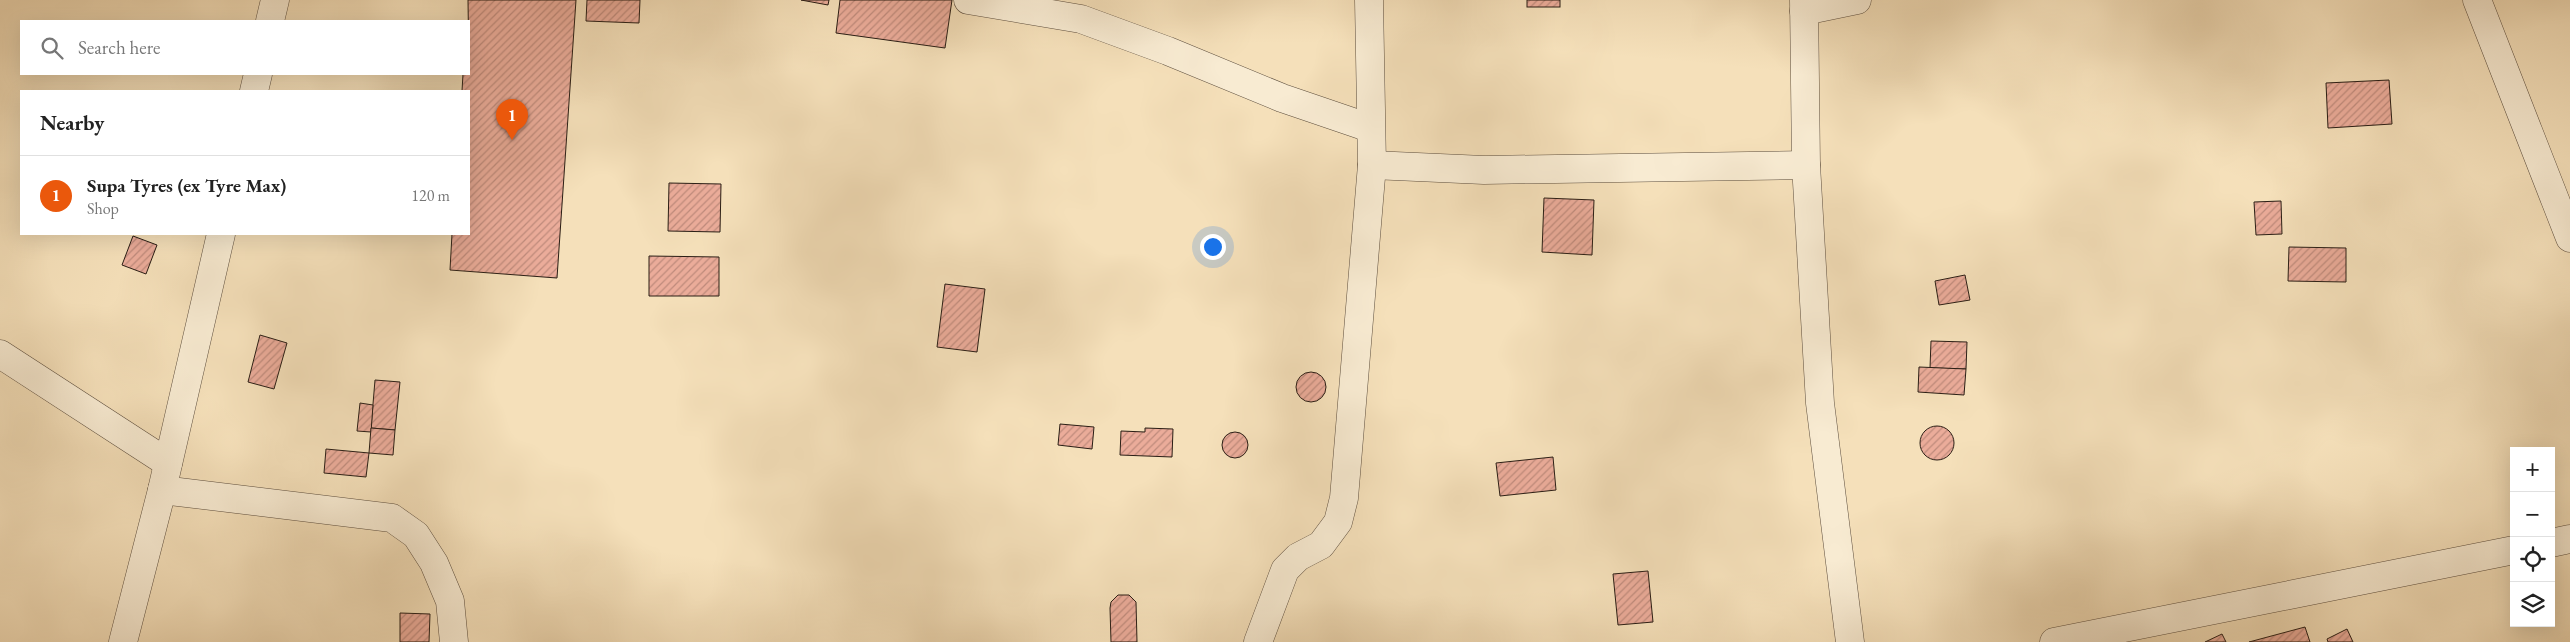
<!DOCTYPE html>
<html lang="en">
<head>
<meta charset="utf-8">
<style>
  body { margin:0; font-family:"EB Garamond",serif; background:#f6f6f6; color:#222 }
  .controls { position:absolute; right:15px; bottom:15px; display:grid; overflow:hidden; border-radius:0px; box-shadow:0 5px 20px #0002 }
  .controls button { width:45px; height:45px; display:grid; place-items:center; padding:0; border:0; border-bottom:1px solid #e0e0e0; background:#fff; color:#222; font:25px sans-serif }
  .you { position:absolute; left:1212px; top:246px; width:18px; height:18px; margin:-12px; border:4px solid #fff; border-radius:50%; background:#1a73e8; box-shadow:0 0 0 8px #1a73e833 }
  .badge { display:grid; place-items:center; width:32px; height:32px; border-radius:50%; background:#ea580c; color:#fff; font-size:16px; font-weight:700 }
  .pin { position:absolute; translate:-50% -41px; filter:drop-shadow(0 1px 2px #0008) }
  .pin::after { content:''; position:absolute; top:26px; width:18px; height:15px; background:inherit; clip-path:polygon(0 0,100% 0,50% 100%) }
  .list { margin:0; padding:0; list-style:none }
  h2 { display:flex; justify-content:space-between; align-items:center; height:65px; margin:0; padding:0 20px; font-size:21px }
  h2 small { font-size:16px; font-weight:400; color:#767676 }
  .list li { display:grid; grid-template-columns:32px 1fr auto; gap:15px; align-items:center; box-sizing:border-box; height:80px; padding:0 20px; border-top:1px solid #e0e0e0 }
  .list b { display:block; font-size:19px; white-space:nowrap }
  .list p { margin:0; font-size:16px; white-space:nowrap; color:#767676 }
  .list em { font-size:16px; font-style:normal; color:#767676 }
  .icon { flex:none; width:28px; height:28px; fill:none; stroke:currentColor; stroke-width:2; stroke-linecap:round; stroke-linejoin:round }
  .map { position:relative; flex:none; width:2570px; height:642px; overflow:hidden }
  .search { position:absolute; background:#fff; box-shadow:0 5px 20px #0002; left:20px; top:20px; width:450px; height:55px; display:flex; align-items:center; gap:12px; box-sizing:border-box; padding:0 18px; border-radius:0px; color:#767676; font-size:19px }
  .panel { position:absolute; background:#fff; box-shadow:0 5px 20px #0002; left:20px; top:90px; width:450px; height:145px; border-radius:0px }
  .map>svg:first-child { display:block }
  .building { fill:url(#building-hatch); stroke:#2a1e15 }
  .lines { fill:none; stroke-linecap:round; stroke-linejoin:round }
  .minor-casing { stroke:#5d4e3e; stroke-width:29 }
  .minor { stroke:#f8ebd2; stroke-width:28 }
</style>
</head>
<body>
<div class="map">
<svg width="2570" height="642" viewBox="0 0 2570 642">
  <defs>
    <pattern id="building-hatch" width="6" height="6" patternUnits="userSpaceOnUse" patternTransform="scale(1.25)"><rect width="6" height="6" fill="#ebac9a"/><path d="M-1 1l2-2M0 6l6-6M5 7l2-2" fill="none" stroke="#bf8b7c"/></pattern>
  </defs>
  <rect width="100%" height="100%" fill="#f5e0ba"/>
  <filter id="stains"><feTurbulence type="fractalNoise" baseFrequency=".004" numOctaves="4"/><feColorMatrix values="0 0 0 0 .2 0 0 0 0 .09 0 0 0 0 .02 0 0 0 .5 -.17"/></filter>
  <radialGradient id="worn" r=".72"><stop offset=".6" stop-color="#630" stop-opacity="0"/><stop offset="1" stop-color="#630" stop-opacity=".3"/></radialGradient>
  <g class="building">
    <polygon points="468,0 576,0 557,278 450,270 452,234 469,234 469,91 462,91 463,74 469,74"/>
    <polygon points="587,0 640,0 639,23 586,21"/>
    <polygon points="801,0 829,0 828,5"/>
    <polygon points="840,0 952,0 945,48 836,33"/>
    <rect x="1527" y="0" width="33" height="7"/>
    <polygon points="2389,80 2392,124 2328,128 2326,83"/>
    <polygon points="669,183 721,184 720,232 668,231"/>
    <polygon points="1544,198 1594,200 1592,255 1542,252"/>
    <polygon points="2281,201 2282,234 2256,235 2254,202"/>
    <polygon points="133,236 157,245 146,274 122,265"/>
    <polygon points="2289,247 2346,248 2346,282 2288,281"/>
    <polygon points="649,256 719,257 719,296 649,296"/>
    <polygon points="1965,275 1970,300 1939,305 1935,281"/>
    <polygon points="945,284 985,289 977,352 937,347"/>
    <polygon points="260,335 287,343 274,389 248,382"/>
    <polygon points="1931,341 1967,342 1966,369 1930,368"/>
    <polygon points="1919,367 1966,369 1964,395 1918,392"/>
    <circle cx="1311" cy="387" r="15"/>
    <polygon points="375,380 400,382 395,430 371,428"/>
    <polygon points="360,403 373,405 371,432 357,431"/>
    <polygon points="1060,424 1094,427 1092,449 1058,445"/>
    <circle cx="1937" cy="443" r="17"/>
    <polygon points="371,428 395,430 393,455 369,453"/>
    <polygon points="1145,428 1173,429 1172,457 1120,455 1121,431 1145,432"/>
    <circle cx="1235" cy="445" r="13"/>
    <polygon points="326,449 369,453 366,477 324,473"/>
    <polygon points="1553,457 1556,490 1500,496 1496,463"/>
    <polygon points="1648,571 1653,622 1618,625 1613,574"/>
    <polygon points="1118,595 1129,595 1136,602 1137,642 1111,642 1110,608 1111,602"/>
    <polygon points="400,613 430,614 429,642 400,642"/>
    <polygon points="2305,627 2310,642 2249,642"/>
    <polygon points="2347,629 2353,642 2328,642 2327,639"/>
    <polygon points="2222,634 2226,642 2205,642"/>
  </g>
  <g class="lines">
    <defs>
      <g id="minor">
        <polyline points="968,0 1081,19 1168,51 1282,98 1370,128"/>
        <polyline points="1804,0 1806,165 1820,403 1850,642"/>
        <polyline points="2477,0 2570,238"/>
        <polyline points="1804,11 1857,0"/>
        <polyline points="270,21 275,0"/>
        <polyline points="254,91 258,74"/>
        <polyline points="1372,165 1484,170 1806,165"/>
        <polyline points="0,354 168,463"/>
        <polyline points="162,490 392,518 416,535 434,563 450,601 454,642"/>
        <polyline points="2551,543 2570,539"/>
        <polyline points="123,642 162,490 221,234"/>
        <polyline points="1258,642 1285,570 1298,557 1321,545 1338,522 1344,498 1372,165 1369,0"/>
        <polyline points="2054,642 2514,550"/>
      </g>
    </defs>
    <use href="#minor" class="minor-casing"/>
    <use href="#minor" class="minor"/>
  </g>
  <rect width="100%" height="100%" filter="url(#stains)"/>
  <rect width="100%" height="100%" fill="url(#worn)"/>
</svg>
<div class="controls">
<button>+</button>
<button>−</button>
<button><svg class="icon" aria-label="locate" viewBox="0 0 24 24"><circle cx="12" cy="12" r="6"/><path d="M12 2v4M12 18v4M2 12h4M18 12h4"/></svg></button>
<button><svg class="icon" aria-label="layers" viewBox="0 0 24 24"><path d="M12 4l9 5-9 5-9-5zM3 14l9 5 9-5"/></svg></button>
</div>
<div class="you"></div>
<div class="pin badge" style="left:512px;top:140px">1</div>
<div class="search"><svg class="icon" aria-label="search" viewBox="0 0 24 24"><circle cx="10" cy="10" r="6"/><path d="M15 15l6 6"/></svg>Search here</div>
<section class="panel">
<h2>Nearby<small></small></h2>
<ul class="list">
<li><span class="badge">1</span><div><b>Supa Tyres (ex Tyre Max)</b><p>Shop</p></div><em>120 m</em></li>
</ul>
</section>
</div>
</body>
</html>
